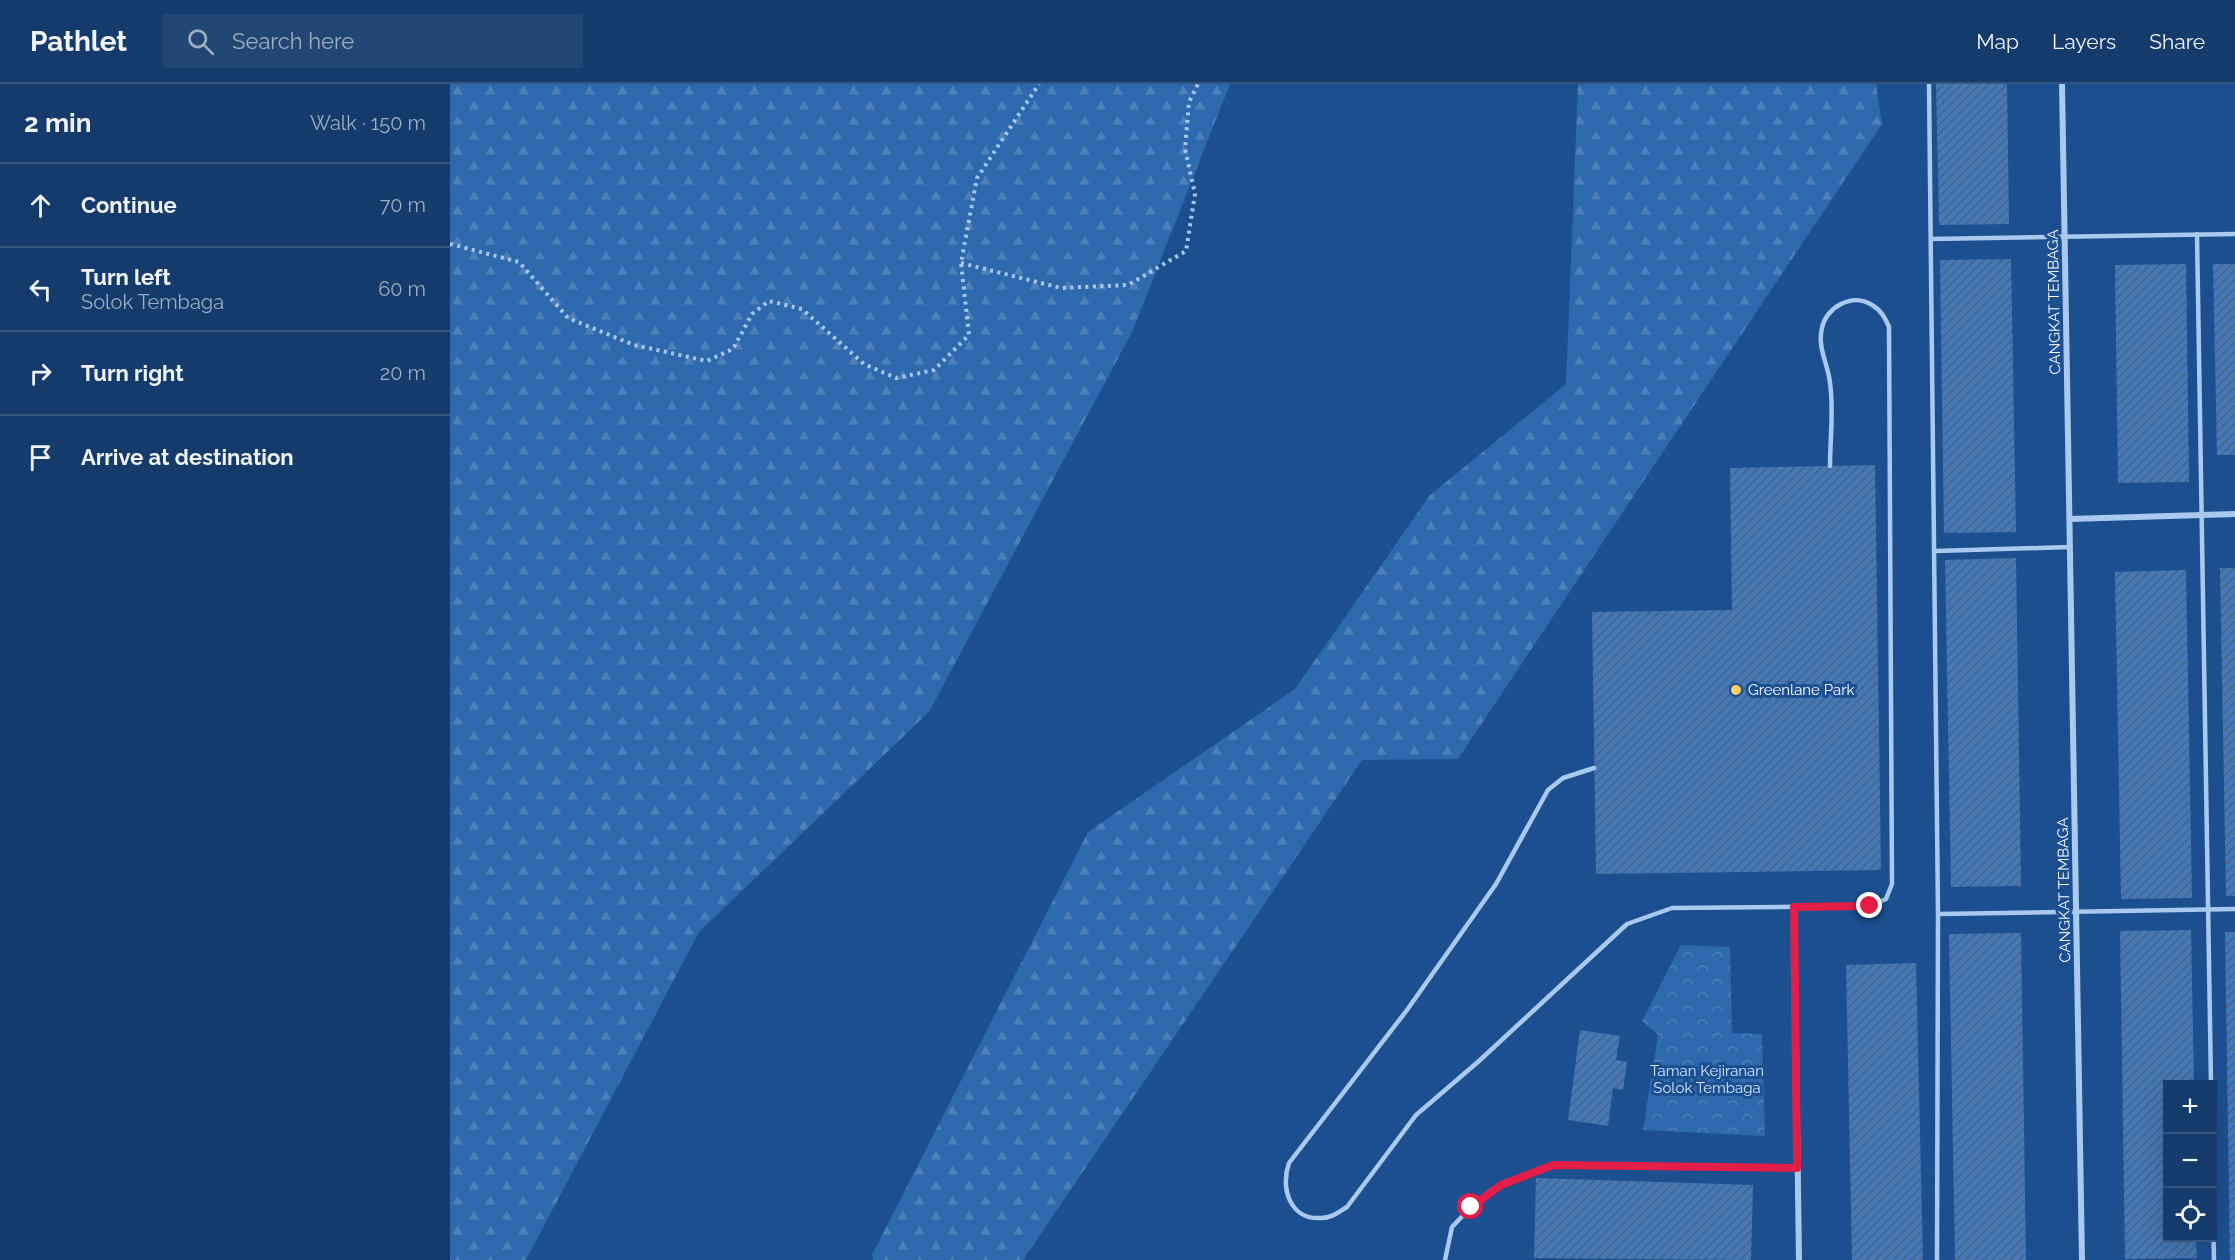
<!DOCTYPE html>
<html lang="en">
<head>
<meta charset="utf-8">
<style>
  body { margin:0; font-family:Raleway,sans-serif; background:#214673; color:#f1f3f6 }
  .controls { position:absolute; right:18px; bottom:18px; display:grid; overflow:hidden; border-radius:0px; box-shadow:0 6px 24px #0002 }
  .controls button { width:54px; height:54px; display:grid; place-items:center; padding:0; border:0; border-bottom:2px solid #33557e; background:#143b6b; color:#f1f3f6; font:30px sans-serif }
  .stop { position:absolute; width:18px; height:18px; margin:-14px; border:4px solid #e11d48; border-radius:50%; background:#fff }
  .stop.end { background:#e11d48; border-color:#fff; box-shadow:0 2px 6px #0008 }
  .list { margin:0; padding:0; list-style:none }
  h2 { display:flex; justify-content:space-between; align-items:center; height:78px; margin:0; padding:0 24px; font-size:26px }
  h2 small { font-size:20px; font-weight:400; color:#9dadc1 }
  .list li { display:grid; grid-template-columns:39px 1fr auto; gap:18px; align-items:center; box-sizing:border-box; height:84px; padding:0 24px; border-top:2px solid #33557e }
  .list b { display:block; font-size:22px; white-space:nowrap }
  .list p { margin:0; font-size:20px; white-space:nowrap; color:#9dadc1 }
  .list em { font-size:20px; font-style:normal; color:#9dadc1 }
  .icon { flex:none; width:33px; height:33px; fill:none; stroke:currentColor; stroke-width:2; stroke-linecap:round; stroke-linejoin:round }
  .map { position:relative; flex:none; width:1785px; height:1176px; overflow:hidden }
  header { display:flex; align-items:center; gap:36px; box-sizing:border-box; height:84px; padding:0 30px; background:#143b6b; border-bottom:2px solid #33557e }
  header strong { font-size:28px }
  nav { display:flex; gap:33px; margin-inline-start:auto; font-size:21px }
  .search { width:420px; height:54px; background:#214673; display:flex; align-items:center; gap:15px; box-sizing:border-box; padding:0 21px; border-radius:0px; color:#9dadc1; font-size:22px }
  main { display:flex }
  aside { flex:1; background:#143b6b }
  .map>svg:first-child { display:block }
  .forest { fill:url(#forest-firs) }
  .park { fill:url(#park-crowns) }
  .building { fill:url(#building-hatch) }
  .lines { fill:none; stroke-linecap:round; stroke-linejoin:round }
  .path { stroke:#a9c9ee; stroke-width:4; stroke-dasharray:3 4.5; stroke-linecap:butt }
  .service { stroke:#a9c9ee; stroke-width:4.5 }
  .minor { stroke:#a9c9ee; stroke-width:6 }
  .route { stroke:#e11d48; stroke-width:8 }
  .poi-dot { fill:#ffd166; stroke:#1b4f8f; stroke-width:2 }
  .labels { text-anchor:middle; stroke-width:6; stroke-linejoin:round; paint-order:stroke }
  .street-label { font-size:15px; fill:#fff; stroke:#1b4f8f }
  .poi-label { font-size:15px; fill:#fff; stroke:#1b4f8f; text-anchor:start }
  .park-label { font-size:15px; fill:#cfe3fa; stroke:#1b4f8f }
</style>
</head>
<body>
<header>
<strong>Pathlet</strong>
<div class="search"><svg class="icon" aria-label="search" viewBox="0 0 24 24"><circle cx="10" cy="10" r="6"/><path d="M15 15l6 6"/></svg>Search here</div>
<nav><a>Map</a><a>Layers</a><a>Share</a></nav>
</header>
<main>
<aside>
<h2>2 min<small>Walk · 150 m</small></h2>
<ul class="list">
<li><svg class="icon" aria-label="ahead" viewBox="0 0 24 24"><path d="M12 20V5M6 11l6-6 6 6"/></svg><div><b>Continue</b></div><em>70 m</em></li>
<li><svg class="icon" aria-label="left" viewBox="0 0 24 24"><path d="M17 20v-9H6M10 6l-5 5 5 5"/></svg><div><b>Turn left</b><p>Solok Tembaga</p></div><em>60 m</em></li>
<li><svg class="icon" aria-label="right" viewBox="0 0 24 24"><path d="M7 20v-9h11M14 6l5 5-5 5"/></svg><div><b>Turn right</b></div><em>20 m</em></li>
<li><svg class="icon" aria-label="arrive" viewBox="0 0 24 24"><path d="M6 21V4h12l-3 4 3 4H6"/></svg><div><b>Arrive at destination</b></div></li>
</ul>
</aside>
<div class="map">
<svg width="1785" height="1176" viewBox="0 0 1785 1176">
  <defs>
    <pattern id="forest-firs" width="22" height="20" patternUnits="userSpaceOnUse" patternTransform="scale(1.5)"><rect width="22" height="20" fill="#2e69ad"/><path d="M5 1l3.5 6h-7zM16 11l3.5 6h-7z" fill="#4d80b9"/></pattern>
    <pattern id="park-crowns" width="20" height="18" patternUnits="userSpaceOnUse" patternTransform="scale(1.5)"><rect width="20" height="18" fill="#2e69ad"/><path d="M2 6a3 3 0 1 1 6 0M12 15a3 3 0 1 1 6 0" fill="none" stroke="#4d80b9"/></pattern>
    <pattern id="building-hatch" width="6" height="6" patternUnits="userSpaceOnUse" patternTransform="scale(1.5)"><rect width="6" height="6" fill="#4478b7"/><path d="M-1 1l2-2M0 6l6-6M5 7l2-2" fill="none" stroke="#486282"/></pattern>
  </defs>
  <rect width="100%" height="100%" fill="#1b4f8f"/>
  <g class="forest">
    <polygon points="0,0 780,0 682,248 479,628 249,848 76,1176 0,1176"/>
    <polygon points="1128,0 1426,0 1432,40 1008,675 912,676 573,1176 423,1176 422,1171 638,748 845,605 980,411 1116,300"/>
  </g>
  <polygon class="park" points="1231,861 1280,863 1282,949 1312,950 1315,1052 1193,1046 1208,951 1192,937"/>
  <g class="building">
    <polygon points="1486,0 1557,0 1559,140 1489,141"/>
    <polygon points="1561,175 1566,448 1494,449 1490,176"/>
    <polygon points="1736,180 1739,398 1668,399 1665,181"/>
    <polygon points="1763,180 1785,180 1785,371 1767,371"/>
    <polygon points="1425,381 1431,786 1146,790 1142,528 1282,526 1280,384"/>
    <polygon points="1566,474 1571,802 1501,803 1495,476"/>
    <polygon points="1770,484 1785,484 1785,812 1776,812"/>
    <polygon points="1736,486 1742,814 1671,815 1665,488"/>
    <polygon points="1741,846 1744,1000 1718,1000 1718,1154 1746,1154 1747,1174 1675,1175 1670,847"/>
    <polygon points="1775,848 1785,848 1785,1176 1780,1176"/>
    <polygon points="1571,849 1576,1176 1505,1176 1499,850"/>
    <polygon points="1466,879 1473,1176 1402,1176 1396,881"/>
    <polygon points="1130,946 1170,952 1166,976 1177,978 1173,1006 1163,1004 1158,1042 1118,1036"/>
    <polygon points="1086,1094 1303,1101 1301,1176 1084,1174"/>
  </g>
  <g class="lines">
    <g class="path">
      <polyline points="0,160 69,178 118,234 184,261 257,277 283,265 302,230 319,217 352,225 414,280 446,294 484,286 519,251 511,179 527,94 589,0"/>
      <polyline points="511,179 611,204 678,201 736,167 745,110 735,65 739,18 748,0"/>
    </g>
    <g class="service">
      <polyline points="1479,0 1488,830 1487,1176"/>
      <polyline points="1747,150 1761,1000"/>
      <polyline points="1481,155 1785,150"/>
      <polyline points="1486,467 1620,463"/>
      <path d="M1144 684 1113 694 1098 706 1046 800 957 926 839 1079C830 1104 840 1136 871 1134 882 1134 889 1128 897 1123L966 1031 1029 977 1177 840 1222 824 1420 822 1436 815 1442 800 1439 243C1435 234 1431 226 1422 221 1403 208 1376 223 1372 244 1367 263 1378 280 1380 299 1384 326 1380 355 1380 382"/>
      <polyline points="1488,830 1785,825"/>
      <polyline points="1762,1089 1764,1176"/>
      <polyline points="995,1176 1002,1143 1021,1123 1051,1101 1103,1081 1347,1084"/>
    </g>
    <g class="minor">
      <polyline points="1612,0 1632,1176"/>
      <polyline points="1620,435 1785,430"/>
      <polyline points="1344,823 1349,1176"/>
    </g>
  </g>
  <g class="lines">
    <polyline class="route" points="1021,1123 1051,1101 1103,1081 1347,1084 1344,823 1420,822"/>
  </g>
  <circle class="poi-dot" cx="1286" cy="606" r="6"/>
  <g class="labels">
    <g class="street-label">
      <text transform="translate(1604 218) rotate(-91)" y="5">CANGKAT TEMBAGA</text>
      <text transform="translate(1614 806) rotate(-91)" y="5">CANGKAT TEMBAGA</text>
    </g>
    <g class="poi-label">
      <text x="1298" y="611">Greenlane Park</text>
    </g>
    <g class="park-label">
      <text x="1257" y="992">Taman Kejiranan<tspan x="1257" dy="17">Solok Tembaga</tspan></text>
    </g>
  </g>
</svg>
<div class="controls">
<button>+</button>
<button>−</button>
<button><svg class="icon" aria-label="locate" viewBox="0 0 24 24"><circle cx="12" cy="12" r="6"/><path d="M12 2v4M12 18v4M2 12h4M18 12h4"/></svg></button>
</div>
<div class="stop" style="left:1021px;top:1123px"></div>
<div class="stop end" style="left:1420px;top:822px"></div>
</div>
</main>
</body>
</html>
